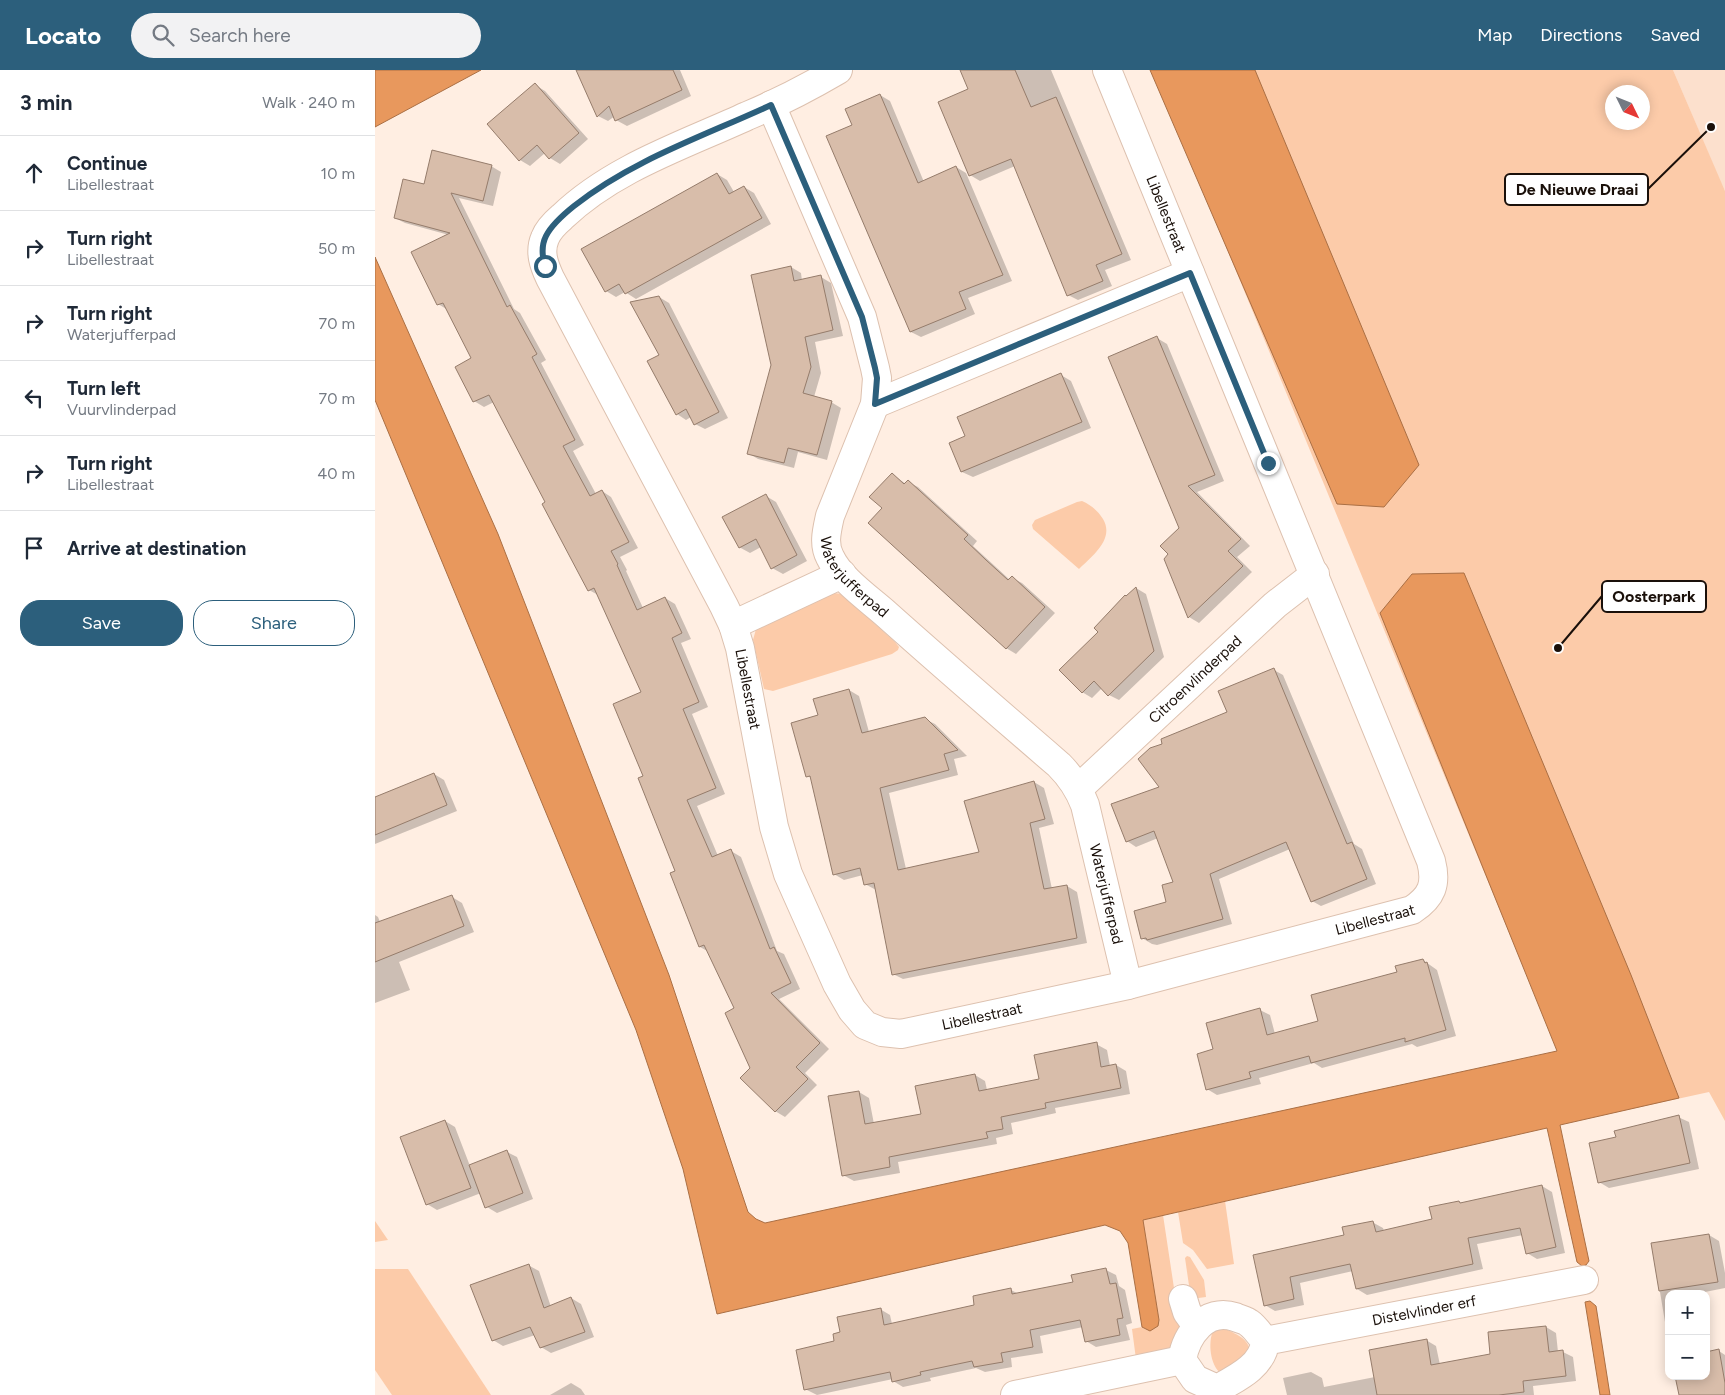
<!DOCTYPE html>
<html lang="en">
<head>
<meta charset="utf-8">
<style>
  body { margin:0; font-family:Figtree,sans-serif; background:#f2f2f3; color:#1f2937 }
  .controls { position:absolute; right:15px; bottom:15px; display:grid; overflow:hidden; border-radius:10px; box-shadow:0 2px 12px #0003 }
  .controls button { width:45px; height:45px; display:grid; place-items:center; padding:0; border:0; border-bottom:1px solid #e0e1e3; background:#fff; color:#1f2937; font:25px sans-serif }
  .compass { position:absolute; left:1230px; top:15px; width:45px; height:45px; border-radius:50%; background:#fff; box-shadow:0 2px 12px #0003; rotate:133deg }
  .stop { position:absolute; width:15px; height:15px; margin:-11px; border:4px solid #2c5f7c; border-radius:50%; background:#fff }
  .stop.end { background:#2c5f7c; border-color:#fff; box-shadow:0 1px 5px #0008 }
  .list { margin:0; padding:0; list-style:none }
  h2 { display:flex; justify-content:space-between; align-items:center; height:65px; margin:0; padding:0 20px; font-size:21px }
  h2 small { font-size:16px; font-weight:400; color:#747a83 }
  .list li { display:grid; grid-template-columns:32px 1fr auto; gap:15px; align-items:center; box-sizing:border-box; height:75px; padding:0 20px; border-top:1px solid #e0e1e3 }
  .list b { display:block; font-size:19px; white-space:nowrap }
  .list p { margin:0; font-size:16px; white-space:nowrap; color:#747a83 }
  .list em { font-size:16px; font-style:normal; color:#747a83 }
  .actions { display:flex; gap:10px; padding:15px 20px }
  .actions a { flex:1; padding:11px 0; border:1px solid #2c5f7c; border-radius:20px; text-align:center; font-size:18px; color:#2c5f7c }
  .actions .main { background:#2c5f7c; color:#fff }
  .icon { flex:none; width:28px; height:28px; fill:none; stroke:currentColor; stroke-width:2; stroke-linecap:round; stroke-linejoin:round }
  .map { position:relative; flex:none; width:1350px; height:1325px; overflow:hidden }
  header { display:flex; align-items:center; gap:30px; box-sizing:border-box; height:70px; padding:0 25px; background:#2c5f7c; color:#fff }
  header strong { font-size:24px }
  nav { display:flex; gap:28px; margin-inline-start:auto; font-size:18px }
  .search { width:350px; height:45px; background:#f2f2f3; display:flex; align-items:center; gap:12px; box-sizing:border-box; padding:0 18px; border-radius:28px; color:#747a83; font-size:19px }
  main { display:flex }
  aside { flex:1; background:#fff }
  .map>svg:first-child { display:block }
  .built { fill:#fce0cd }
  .green { fill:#fccba9; fill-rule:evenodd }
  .water { fill:#e8985d; stroke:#aa6f44 }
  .shadow { fill:#0003 }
  .building { fill:#d8bdaa; stroke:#957c6b }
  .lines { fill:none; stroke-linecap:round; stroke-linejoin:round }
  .minor-casing { stroke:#ddc1af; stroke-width:30 }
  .minor { stroke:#fff; stroke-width:28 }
  .route { stroke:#2c5f7c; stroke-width:6 }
  .labels { text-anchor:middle; stroke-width:4; stroke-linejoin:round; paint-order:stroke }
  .street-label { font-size:15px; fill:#1a100a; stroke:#fff }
  .leader { fill:none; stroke:#1a100a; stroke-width:2 }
  .callout-dot { fill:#1a100a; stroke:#fff; stroke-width:2 }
  .callout { fill:#fff; stroke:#1a100a; stroke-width:2 }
  .callout-label { font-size:16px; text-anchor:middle; font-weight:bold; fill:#1a100a }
</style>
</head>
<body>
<header>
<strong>Locato</strong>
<div class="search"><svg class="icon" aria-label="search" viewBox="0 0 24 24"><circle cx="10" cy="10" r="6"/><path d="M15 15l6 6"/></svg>Search here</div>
<nav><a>Map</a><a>Directions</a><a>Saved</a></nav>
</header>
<main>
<aside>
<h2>3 min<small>Walk · 240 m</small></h2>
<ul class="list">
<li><svg class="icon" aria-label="ahead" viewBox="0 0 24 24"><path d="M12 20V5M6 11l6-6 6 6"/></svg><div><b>Continue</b><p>Libellestraat</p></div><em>10 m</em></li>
<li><svg class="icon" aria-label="right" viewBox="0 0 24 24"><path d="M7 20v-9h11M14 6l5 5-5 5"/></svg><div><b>Turn right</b><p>Libellestraat</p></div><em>50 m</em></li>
<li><svg class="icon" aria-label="right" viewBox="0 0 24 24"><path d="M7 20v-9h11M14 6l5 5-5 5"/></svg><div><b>Turn right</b><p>Waterjufferpad</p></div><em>70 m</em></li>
<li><svg class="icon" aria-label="left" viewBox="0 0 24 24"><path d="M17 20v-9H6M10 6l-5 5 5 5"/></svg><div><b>Turn left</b><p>Vuurvlinderpad</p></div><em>70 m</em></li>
<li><svg class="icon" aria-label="right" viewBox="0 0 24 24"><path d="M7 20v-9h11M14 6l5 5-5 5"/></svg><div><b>Turn right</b><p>Libellestraat</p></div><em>40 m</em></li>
<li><svg class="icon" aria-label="arrive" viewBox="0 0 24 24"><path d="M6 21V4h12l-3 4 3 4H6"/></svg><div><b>Arrive at destination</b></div></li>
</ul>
<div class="actions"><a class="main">Save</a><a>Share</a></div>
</aside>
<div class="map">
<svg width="1350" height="1325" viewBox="0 0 1350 1325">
  <rect width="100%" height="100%" fill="#ffeee2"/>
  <polygon class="built" points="1298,0 1350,0 1350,121 1347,115"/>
  <g class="green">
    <path d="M778 0H1298L1350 121V1051L1334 1022 1211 1049ZM1238 22H1268V52H1238Z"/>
    <path d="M707 431C716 435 723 441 728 449 740 469 717 486 704 499L658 459 657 455 660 450 702 432Z"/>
    <polygon points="459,523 467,524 520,572 524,577 523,580 517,584 398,621 389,619 378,570 381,559"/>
    <polygon points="850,1131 859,1194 832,1199 818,1180 808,1173 803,1142"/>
    <polygon points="788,1145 805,1258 800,1275 793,1281 761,1289 757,1259 767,1257 770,1259 784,1253 784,1250 767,1150"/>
    <polygon points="0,1151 13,1170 0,1172"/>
    <polygon points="812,1186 815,1187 829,1210 831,1227 816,1229 810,1188"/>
    <polygon points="0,1199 33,1199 116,1325 17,1325 0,1300"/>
    <path d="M849 1258C860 1264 874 1268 875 1282L846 1303C835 1296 833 1272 838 1261Z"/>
  </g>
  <g class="water">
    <polygon points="0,0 106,0 0,57"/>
    <polygon points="775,0 880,0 1044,395 1009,437 962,434"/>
    <polygon points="0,187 123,464 294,905 373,1142 381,1149 390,1153 1182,981 1005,543 1037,504 1089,503 1256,905 1304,1028 1185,1055 1214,1191 1211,1195 1207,1196 1202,1192 1172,1058 768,1150 784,1250 783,1256 775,1261 767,1257 753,1173 745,1161 730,1155 342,1244 308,1099 261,960 0,330"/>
    <polygon points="1215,1231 1221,1236 1235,1325 1225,1325 1210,1232"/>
  </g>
  <g class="shadow">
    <polygon points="219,0 305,0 316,26 252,56 241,50 240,46 233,51 223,46"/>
    <polygon points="586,0 676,0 756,190 730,200 737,216 703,230 693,225 640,96 605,111 595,105 595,20"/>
    <polygon points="160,15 170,21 213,69 185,94 175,88 170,83 155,96 145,90 113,54"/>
    <polygon points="505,25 515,31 549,112 581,97 591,103 637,211 593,228 600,244 546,267 536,262 478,55"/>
    <polygon points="116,96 126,102 118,136 84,128 139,239 145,243 171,290 166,293 209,375 198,381 221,424 227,421 236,427 263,478 245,487 252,500 251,501 268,538 290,528 300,534 316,569 306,573 333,637 317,644 350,724 322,736 343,786 356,781 366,787 402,881 409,884 425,919 404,929 454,979 430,1003 442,1015 410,1047 400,1041 377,998 361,938 334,882 325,877 302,801 269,706 268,623 223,525 214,520 172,433 119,332 109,337 99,331 98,289 73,240 63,234 74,165 30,153 20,148 50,115"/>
    <polygon points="342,104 352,110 359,122 369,117 379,123 396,154 261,229 250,222 241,227 231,221"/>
    <polygon points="416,197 426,203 427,211 446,207 456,213 468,266 440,272 446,303 439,327 456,332 466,338 452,390 423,382 419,398 383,389 373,383 397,295"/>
    <polygon points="284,227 294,233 353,348 330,359 320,354 316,347 311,350 302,344 286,286"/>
    <polygon points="782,268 792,274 849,411 822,422 875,476 862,487 877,502 824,553 814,547 790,489 795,484 806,458"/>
    <polygon points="686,305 696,311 716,358 598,407 587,402 576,373 592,366"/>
    <polygon points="517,404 531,414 533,412 543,417 602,471 598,476 622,498 635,510 637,508 647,513 680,543 641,584 631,578 509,438"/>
    <polygon points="391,426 401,432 432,491 408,504 397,498 386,477 375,483 364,477"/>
    <polygon points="761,518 771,524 789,587 744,630 734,625 727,618 717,628 707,622 724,562 752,528"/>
    <polygon points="899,600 908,605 979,774 987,779 1001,814 946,836 937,831 915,779 844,809 857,854 782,875 777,874 767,868 793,833 799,813 783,768 761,777 752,771 786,717 789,675 854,642"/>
    <polygon points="474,620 484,626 494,662 550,649 560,654 592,686 579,689 583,705 514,723 531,799 605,783 659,712 669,718 679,754 664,758 677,819 692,816 702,822 712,873 528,909 518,904 501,820 490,814 488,805 469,810 459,804 437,708 432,706 444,646"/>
    <polygon points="59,704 69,710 82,741 0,774 0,728"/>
    <polygon points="77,827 87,833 99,862 24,892 35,920 0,933 0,845 3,847 5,852"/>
    <polygon points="1048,890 1062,900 1081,966 1042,977 1037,974 947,998 939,993 884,1008 886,1014 842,1025 832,1019 840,980 885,940 895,945 900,964 944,952"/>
    <polygon points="721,974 732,980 735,996 741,995 751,1001 755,1024 680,1038 681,1043 636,1053 638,1064 621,1068 622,1074 523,1092 525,1103 479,1111 468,1105 455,1027 484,1022 494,1028 499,1054 547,1045 600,1005 610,1011 612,1020 666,1010"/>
    <polygon points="1303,1047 1314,1052 1324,1099 1234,1118 1224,1112 1242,1068"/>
    <polygon points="70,1051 80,1057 95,1096 132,1082 142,1087 158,1129 122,1143 112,1137 106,1123 62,1140 52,1134"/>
    <polygon points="1167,1116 1177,1122 1190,1183 1162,1189 1152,1183 1148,1165 1102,1174 1108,1199 992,1225 982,1219 978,1201 925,1213 929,1235 900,1241 890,1235 879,1186 970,1166 997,1152 1008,1158 1009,1161 1058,1150 1084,1132 1088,1134"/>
    <polygon points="1334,1165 1344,1171 1350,1203 1350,1218 1320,1224 1294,1224 1294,1276 1277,1174"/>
    <polygon points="153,1195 164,1201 176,1237 196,1228 206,1234 219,1267 176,1283 166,1277 160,1265 128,1276 118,1270"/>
    <polygon points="731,1200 741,1205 744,1216 750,1220 757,1253 751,1255 755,1270 721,1277 711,1271 708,1257 665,1266 668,1283 636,1288 637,1297 610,1302 601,1298 555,1308 556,1311 528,1317 518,1311 518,1309 442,1325 430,1319 467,1263 505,1239 515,1245 517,1254 601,1236 636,1220 644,1224 699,1213"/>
    <polygon points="1171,1257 1181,1263 1183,1282 1188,1282 1198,1287 1201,1311 1158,1316 1159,1325 912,1325 908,1308 936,1302 947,1308 949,1317 1000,1307 1051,1270 1061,1276 1065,1295 1116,1285"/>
    <polygon points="1344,1281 1350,1285 1350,1325 1305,1325 1331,1306"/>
    <polygon points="196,1313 206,1319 210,1325 175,1325"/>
  </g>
  <g class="building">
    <polygon points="201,0 298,0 307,20 240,51 234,36 222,47"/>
    <polygon points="585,0 640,0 656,37 681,27 747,184 721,195 728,211 692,226 636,89 594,106 563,32 593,19"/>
    <polygon points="160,13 204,63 174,89 162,75 144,91 112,54"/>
    <polygon points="505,24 543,113 581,96 628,205 584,222 591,239 535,262 451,66 477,55 470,39"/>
    <polygon points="57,80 117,95 108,131 76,123 132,237 135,235 162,284 157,287 200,370 188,376 215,426 227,420 254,472 236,481 243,494 242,495 262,540 290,527 307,563 297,568 324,632 308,639 341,718 312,730 337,787 356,779 395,879 399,877 416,913 396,923 445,973 421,997 433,1009 400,1042 365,1008 375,998 350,943 359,938 329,875 324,877 295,803 300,801 263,708 268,706 238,634 266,622 219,518 213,521 167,434 170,432 114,325 98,332 80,297 96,288 68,233 62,235 36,182 75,163 19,148 28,109 49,114"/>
    <polygon points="342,103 354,124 369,116 387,148 250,224 244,214 230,222 206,179"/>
    <polygon points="416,196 419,211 446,205 458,260 430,267 436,297 428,323 457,331 442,385 413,378 409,393 372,384 396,295 376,205"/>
    <polygon points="284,226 344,342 319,355 311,339 301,345 272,291 284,285 255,232"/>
    <polygon points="782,266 840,405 813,416 866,469 853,481 868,496 813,548 789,489 793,484 785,476 804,458 733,287"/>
    <polygon points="686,303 707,352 586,402 574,373 590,366 582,347"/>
    <polygon points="517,403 529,414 533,410 593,465 589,469 611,490 633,510 637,506 670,537 631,579 493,453 507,438 494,427"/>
    <polygon points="391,424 422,485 396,499 381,469 364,478 347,447"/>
    <polygon points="761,517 779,581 733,626 719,611 707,623 684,600 723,562 719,558 750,525 751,526"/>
    <polygon points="899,598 972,774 977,772 992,809 936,832 911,772 835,804 848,849 772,870 771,868 766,869 759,841 791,832 787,815 798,812 779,761 751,772 736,734 784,717 763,689 775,678 787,674 786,669 852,642 843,621"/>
    <polygon points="474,619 487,663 550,647 583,680 569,684 574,700 505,718 523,800 604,782 589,731 659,711 670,749 655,753 669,819 692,815 702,868 517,905 499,813 489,815 485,798 458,805 435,706 431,707 416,653 443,645 438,629"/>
    <polygon points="59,703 72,735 0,765 0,727"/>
    <polygon points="77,825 89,856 0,892 0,853"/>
    <polygon points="1048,889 1050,893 1052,892 1071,960 1030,972 1030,968 936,993 934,986 874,1002 876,1008 831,1020 822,984 838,979 831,953 885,938 892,965 943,951 936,925 1022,902 1020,896"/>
    <polygon points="722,972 726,997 741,994 746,1018 670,1033 671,1038 626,1047 628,1059 611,1062 613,1068 514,1087 515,1097 467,1106 453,1026 484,1021 490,1054 546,1044 540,1016 600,1004 604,1021 664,1009 659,985"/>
    <polygon points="1304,1045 1315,1093 1223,1113 1214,1073 1241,1067 1239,1061"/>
    <polygon points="70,1050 96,1118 51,1135 25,1067"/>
    <polygon points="132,1080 148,1123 110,1138 94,1095"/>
    <polygon points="1167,1115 1181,1177 1151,1184 1145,1158 1093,1168 1098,1194 981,1219 975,1194 915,1207 919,1229 889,1236 878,1185 969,1165 967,1157 998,1151 1001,1162 1057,1149 1054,1137 1084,1131 1085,1133"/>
    <polygon points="1334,1164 1343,1212 1284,1221 1276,1173"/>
    <polygon points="154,1194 169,1238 196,1227 210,1262 165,1278 155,1257 117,1271 95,1215"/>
    <polygon points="731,1198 735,1214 741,1213 748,1248 742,1249 745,1265 710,1272 705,1250 655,1260 658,1277 626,1283 628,1292 599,1297 597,1291 545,1302 546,1305 517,1312 515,1302 429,1320 421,1280 459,1271 458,1264 465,1262 462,1247 506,1238 509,1255 599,1235 598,1226 636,1218 637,1224 698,1212 696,1205"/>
    <polygon points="1171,1256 1174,1282 1188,1280 1191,1306 1148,1311 1149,1322 1124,1325 1002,1325 994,1280 1052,1269 1056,1295 1115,1284 1113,1262"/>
    <polygon points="1344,1279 1350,1313 1350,1325 1304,1325 1300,1306 1331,1306 1331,1282"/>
  </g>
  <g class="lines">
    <defs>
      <g id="minor">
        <path id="s1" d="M463 0C434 17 403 33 372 46 309 75 238 98 187 147 180 153 173 160 170 168 164 182 169 195 175 208L349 536 358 555 365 578 399 757 413 804 462 914 477 940 490 955 507 962 526 964 753 915 1037 840C1057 827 1062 814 1056 791 949 527 839 264 732 0"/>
        <path id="s2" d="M396 35 487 247 500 298 502 308 500 334 455 446C452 460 448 474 455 487 465 509 493 528 511 544 568 595 626 645 684 695 696 707 704 719 710 735L753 915"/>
        <polyline points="500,334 815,203"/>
        <polyline points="358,555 467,504"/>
        <path id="s3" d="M704 718 900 535 940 504"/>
        <polyline points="808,1229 812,1242 822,1256"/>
        <path id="s4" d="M890 1271 1209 1210"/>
        <polyline points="640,1325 807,1290"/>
        <path d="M842 1325V1319L820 1309 807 1290C811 1265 831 1237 860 1247 864 1249 871 1250 874 1253 880 1257 885 1265 890 1271 889 1295 862 1308 842 1319"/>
      </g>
    </defs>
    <use href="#minor" class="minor-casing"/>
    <use href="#minor" class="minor"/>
  </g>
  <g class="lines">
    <path class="route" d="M170 196C167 186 166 176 171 166 177 154 189 144 199 136 257 90 329 66 396 35L487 247 500 298 502 308 500 334 815 203 893 393"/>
  </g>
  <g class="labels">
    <g class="street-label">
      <text transform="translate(791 144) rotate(68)" y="5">Libellestraat</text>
      <text dy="5" stroke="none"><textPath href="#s2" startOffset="512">Waterjufferpad</textPath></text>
      <text dy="5" stroke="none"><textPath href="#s3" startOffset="159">Citroenvlinderpad</textPath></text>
      <text dy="5" stroke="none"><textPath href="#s1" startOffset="841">Libellestraat</textPath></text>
      <text dy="5" stroke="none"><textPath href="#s2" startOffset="932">Waterjufferpad</textPath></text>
      <text dy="5" stroke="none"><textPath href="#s1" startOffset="1726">Libellestraat</textPath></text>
      <text dy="5" stroke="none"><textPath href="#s1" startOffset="1321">Libellestraat</textPath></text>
      <text dy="5" stroke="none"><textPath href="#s4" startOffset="162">Distelvlinder erf</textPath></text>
    </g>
  </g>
  <path class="leader" d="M1336 57L1273 119M1183 578L1227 526"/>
  <g class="callout-dot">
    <circle cx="1336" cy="57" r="5"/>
    <circle cx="1183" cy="578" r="5"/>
  </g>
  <g class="callout">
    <rect x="1130" y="104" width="143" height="31" rx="5"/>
    <rect x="1227" y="511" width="104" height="31" rx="5"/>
  </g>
  <g class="callout-label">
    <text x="1202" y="125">De Nieuwe Draai</text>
    <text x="1279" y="532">Oosterpark</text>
  </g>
</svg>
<div class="controls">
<button>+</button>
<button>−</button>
</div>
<svg class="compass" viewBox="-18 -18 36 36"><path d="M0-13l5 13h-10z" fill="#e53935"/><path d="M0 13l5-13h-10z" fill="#747a83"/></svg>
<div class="stop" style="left:170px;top:196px"></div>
<div class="stop end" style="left:893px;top:393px"></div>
</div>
</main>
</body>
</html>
